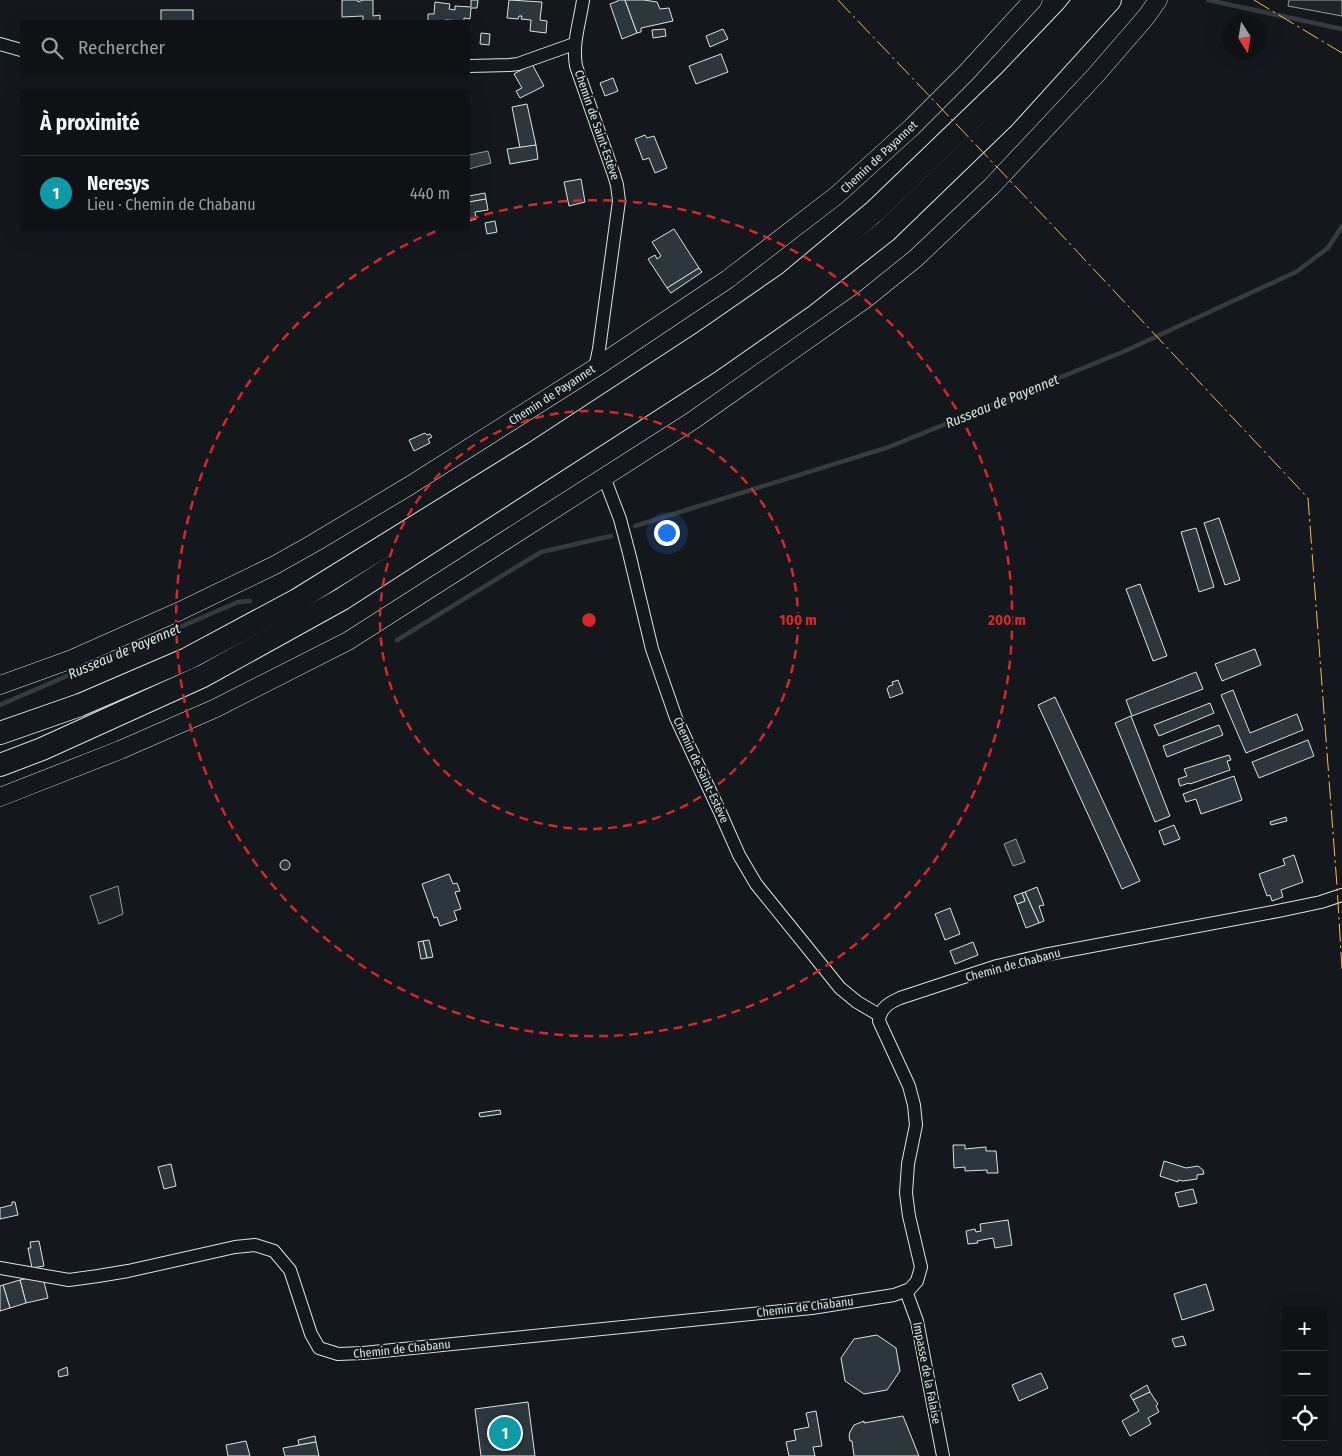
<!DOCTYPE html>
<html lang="fr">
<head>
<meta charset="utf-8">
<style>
  body { margin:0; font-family:"Fira Sans Condensed",sans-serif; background:#1d2022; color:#f1f3f6 }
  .controls { position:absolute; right:15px; bottom:15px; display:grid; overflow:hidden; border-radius:0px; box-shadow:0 5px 20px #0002 }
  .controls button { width:45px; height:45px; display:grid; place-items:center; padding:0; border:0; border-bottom:1px solid #2f3234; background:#0f1215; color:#f1f3f6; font:25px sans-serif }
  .compass { position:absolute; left:1222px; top:15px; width:45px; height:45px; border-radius:50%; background:#0f1215; box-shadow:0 5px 20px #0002; rotate:168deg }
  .you { position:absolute; left:666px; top:532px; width:18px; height:18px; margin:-12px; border:4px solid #fff; border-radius:50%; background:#1a73e8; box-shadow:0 0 0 8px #1a73e833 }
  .badge { display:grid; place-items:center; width:32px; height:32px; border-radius:50%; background:#0f766e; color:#fff; font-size:16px; font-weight:700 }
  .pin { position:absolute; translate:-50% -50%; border:2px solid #fff; box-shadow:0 1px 5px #0006 }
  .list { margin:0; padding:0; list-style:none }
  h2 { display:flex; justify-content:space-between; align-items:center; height:65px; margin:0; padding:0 20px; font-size:21px }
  h2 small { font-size:16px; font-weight:400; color:#9b9ea0 }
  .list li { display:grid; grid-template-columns:32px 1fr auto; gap:15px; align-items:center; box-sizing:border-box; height:75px; padding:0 20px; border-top:1px solid #2f3234 }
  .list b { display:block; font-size:19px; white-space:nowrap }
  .list p { margin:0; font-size:16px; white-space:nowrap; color:#9b9ea0 }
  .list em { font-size:16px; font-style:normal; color:#9b9ea0 }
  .icon { flex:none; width:28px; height:28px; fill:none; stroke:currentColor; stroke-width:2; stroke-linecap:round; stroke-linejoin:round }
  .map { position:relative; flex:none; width:1342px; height:1456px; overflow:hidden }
  .search { position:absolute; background:#0f1215; box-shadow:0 5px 20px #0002; left:20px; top:20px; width:450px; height:55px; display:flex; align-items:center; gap:12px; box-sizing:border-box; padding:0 18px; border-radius:0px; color:#9b9ea0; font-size:19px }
  .panel { position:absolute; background:#0f1215; box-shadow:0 5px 20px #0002; left:20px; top:90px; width:450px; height:140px; border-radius:0px }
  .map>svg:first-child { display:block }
  .green { fill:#202428; stroke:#939e99 }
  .water { fill:#363b3e; stroke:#939e99 }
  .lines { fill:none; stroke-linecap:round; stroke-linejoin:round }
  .stream { stroke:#363b3e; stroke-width:4.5 }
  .building { fill:#2c363c; stroke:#d8e6dc }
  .street-casing { stroke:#d8e6dc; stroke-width:14 }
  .secondary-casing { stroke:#d8e6dc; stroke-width:19 }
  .highway-casing { stroke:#d8e6dc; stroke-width:24 }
  .street { stroke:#14181c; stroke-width:12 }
  .secondary { stroke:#14181c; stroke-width:18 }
  .highway { stroke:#14181c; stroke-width:22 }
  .power { stroke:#ffb74d; stroke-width:1; stroke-dasharray:18 4 2.5 4; stroke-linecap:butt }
  .ring { fill:none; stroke:#d62828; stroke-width:2.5; stroke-dasharray:9 6 }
  .labels { text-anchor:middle; stroke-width:4; stroke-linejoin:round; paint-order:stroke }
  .street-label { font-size:12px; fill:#d8e6dc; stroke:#14181c }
  .water-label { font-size:14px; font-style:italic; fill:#d8e6dc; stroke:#14181c }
  .centre { fill:#d62828; stroke:#14181c; stroke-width:2.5 }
  .ring-label { font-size:15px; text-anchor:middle; font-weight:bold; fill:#d62828; stroke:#14181c; stroke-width:4; stroke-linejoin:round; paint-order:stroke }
</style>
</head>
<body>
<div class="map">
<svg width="1342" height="1456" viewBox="0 0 1342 1456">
  <rect width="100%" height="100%" fill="#14181c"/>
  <g class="green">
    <polygon points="1289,0 1342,0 1342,16 1288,6"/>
    <polygon points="118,886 123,914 99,924 90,896"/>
  </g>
  <g class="water">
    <polygon points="488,151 491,163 469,169 469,155"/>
    <polygon points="1016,839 1025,862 1013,866 1004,844"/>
  </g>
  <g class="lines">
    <g class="stream">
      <polyline points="1208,0 1342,29"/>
      <polyline points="635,526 889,447 1125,351 1296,272 1328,248 1342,226"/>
      <polyline points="397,640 541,552 611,536"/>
      <polyline points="0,705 238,602 250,601"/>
    </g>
  </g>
  <g class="building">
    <polygon points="342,0 358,0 358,2 363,0 373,0 373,16 380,15 380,21 363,21 363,16 342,17"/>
    <polygon points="471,0 478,0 477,8 471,8 470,19 464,18 464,21 445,20 445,21 428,21 428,14 434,14 435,2 450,4 449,9 455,10 455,6 471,7"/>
    <polygon points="509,0 542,2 540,20 547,21 546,33 530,31 531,20 521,19 522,16 519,16 518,19 507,18"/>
    <polygon points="618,0 625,0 637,33 622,39 610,4 618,1"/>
    <polygon points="625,0 644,0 657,2 660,9 669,8 673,21 641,28 641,32 637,33"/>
    <rect x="161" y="10" width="32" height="11"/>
    <polygon points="665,29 666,36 653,38 652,30"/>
    <polygon points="723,29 728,39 710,47 706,36"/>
    <polygon points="481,33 490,34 489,45 480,44"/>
    <polygon points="721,54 728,72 696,84 689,66"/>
    <polygon points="532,64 544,86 520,98 516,91 522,88 514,74"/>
    <polygon points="613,78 618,91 605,96 600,83"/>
    <polygon points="527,104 536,145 520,148 512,107"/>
    <polygon points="645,135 647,138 654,136 667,168 655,173 649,158 643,160 635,139"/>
    <polygon points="536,145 538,159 510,164 507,149"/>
    <polygon points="581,179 585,202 569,206 564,182"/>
    <polygon points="485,193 486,199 469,202 469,196"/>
    <polygon points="486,199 488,210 475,212 476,219 469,221 469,202"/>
    <polygon points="495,221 497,232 487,234 485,223"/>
    <polygon points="674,229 699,268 667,288 648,259 655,255 657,259 661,256 652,242"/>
    <polygon points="699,268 702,272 671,293 667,288"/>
    <polygon points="425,433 427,435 430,434 432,437 428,439 430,443 414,451 409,440"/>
    <polygon points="1219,518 1240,580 1225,585 1204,523"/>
    <polygon points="1196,528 1214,587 1199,592 1181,532"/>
    <polygon points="1140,584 1167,656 1153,661 1126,589"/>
    <polygon points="1255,649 1261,665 1222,681 1215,664"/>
    <polygon points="1196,672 1203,689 1132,716 1126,700"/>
    <polygon points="898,680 903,693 890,698 887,689 889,686 893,685 892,682"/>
    <polygon points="1233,690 1250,733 1297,714 1303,730 1246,753 1221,695"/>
    <polygon points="1055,697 1140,881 1122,889 1038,705"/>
    <polygon points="1210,703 1214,713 1159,736 1154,725"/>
    <polygon points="1131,716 1170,816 1155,822 1115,723"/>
    <polygon points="1219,725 1223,735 1167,757 1163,746"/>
    <polygon points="1308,740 1314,756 1259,778 1252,762"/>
    <polygon points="1229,755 1231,760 1227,761 1230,770 1190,784 1189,783 1180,786 1178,779 1187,776 1184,769"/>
    <polygon points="1234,776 1242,800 1201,814 1196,799 1186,802 1183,794"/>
    <polygon points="1286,817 1287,821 1271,825 1270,822"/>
    <polygon points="1174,825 1180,839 1164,845 1159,831"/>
    <polygon points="1294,855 1303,882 1281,890 1283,897 1272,901 1270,895 1267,896 1259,874 1285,865 1283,859"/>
    <circle cx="285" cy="865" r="5"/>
    <polygon points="449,874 453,884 457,883 460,891 455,892 461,909 454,911 457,920 440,926 437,917 434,918 422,884"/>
    <polygon points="1037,887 1044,905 1039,906 1044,921 1039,923 1025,892"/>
    <polygon points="1025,892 1039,923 1026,928 1017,904 1025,901 1022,893"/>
    <polygon points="1022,893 1025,901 1017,904 1014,896"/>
    <polygon points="950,908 960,934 945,940 935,914"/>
    <polygon points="429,940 433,957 427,958 423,941"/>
    <polygon points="423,941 427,958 421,959 418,942"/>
    <polygon points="973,942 978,955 955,964 950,951"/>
    <polygon points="500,1110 501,1114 480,1117 479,1113"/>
    <polygon points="953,1145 965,1145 965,1149 986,1147 986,1151 996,1151 998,1173 987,1173 987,1170 965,1171 965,1167 954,1168"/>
    <polygon points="1164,1161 1186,1168 1198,1166 1203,1170 1204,1174 1197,1175 1197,1179 1183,1181 1178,1180 1178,1182 1160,1176"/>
    <polygon points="171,1164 176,1186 164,1189 158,1167"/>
    <polygon points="1193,1189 1197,1203 1179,1207 1175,1193"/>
    <polygon points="12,1202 15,1202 18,1215 0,1219 0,1208 12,1205"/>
    <polygon points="1008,1220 1012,1245 995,1248 993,1238 977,1241 978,1243 968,1244 966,1231 975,1229 976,1232 981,1231 980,1224"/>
    <polygon points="39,1241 44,1266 32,1268 28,1248 31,1248 30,1242"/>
    <polygon points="36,1276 44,1282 48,1298 26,1303 20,1280"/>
    <polygon points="20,1280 26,1303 10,1308 3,1285"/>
    <polygon points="1206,1284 1214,1310 1182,1320 1174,1294"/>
    <polygon points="3,1285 10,1308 0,1311 0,1286"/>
    <polygon points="877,1335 896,1348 900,1371 887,1390 864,1394 845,1381 841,1358 854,1339"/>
    <polygon points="1183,1336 1186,1345 1175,1347 1172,1339"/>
    <polygon points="67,1367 68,1375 59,1377 58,1371"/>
    <polygon points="1041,1373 1048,1388 1019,1401 1012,1385"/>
    <polygon points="1147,1385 1150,1392 1133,1400 1130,1395"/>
    <polygon points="1150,1392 1158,1404 1156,1406 1159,1412 1148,1418 1151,1424 1130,1436 1122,1421 1139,1411 1133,1400"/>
    <polygon points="528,1402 535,1456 481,1456 475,1409"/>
    <polygon points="816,1411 822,1446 813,1447 815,1456 789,1456 786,1442 796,1440 794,1430 809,1427 806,1413"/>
    <polygon points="903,1416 919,1456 854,1456 852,1441 850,1441 849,1436 850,1432 854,1425 864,1421 864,1423"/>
    <polygon points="315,1436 316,1442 299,1445 298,1440"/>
    <polygon points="246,1441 250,1456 228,1456 226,1445"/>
    <polygon points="316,1442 319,1456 285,1456 283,1448"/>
  </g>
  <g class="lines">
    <defs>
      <g id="street">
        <path d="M583 0C580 22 572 43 576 66L614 175 617 185 619 201 599 349 595 368"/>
        <polyline points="0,44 21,50"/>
        <polyline points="469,66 510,65 518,64 574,44"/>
        <polyline points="604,477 620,519 629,553 652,649 676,718 720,812 739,855 756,884 840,988 857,1002 879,1015"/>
        <path d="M0 1268 69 1280 98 1276 128 1271 235 1247 255 1245 274 1251 290 1270 311 1334 319 1348 338 1354 363 1353 812 1308 894 1295 910 1289 917 1281 921 1267 909 1216 906 1193 908 1164 916 1125 914 1105 909 1086 879 1021C880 1008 889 1003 900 998L997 966 1044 955 1278 911 1321 902 1342 895"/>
        <polyline points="906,1291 917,1321 943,1456"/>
      </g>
      <g id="secondary">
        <polyline points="0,685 72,659 180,611 275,565 314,543 409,486 595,368 728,279 837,195 912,127 965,74 1033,0"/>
        <polyline points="0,797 120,750 216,708 348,641 692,421 864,300 916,258 991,187 1095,76 1146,17 1158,0"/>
      </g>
      <g id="highway">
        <polyline points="0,733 80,705 187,659 297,600 534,453 702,343 790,282 875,211 1008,83 1072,16 1085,0"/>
        <polyline points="0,765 42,749 203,676 342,599 708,363 801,298 886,231 1004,117 1110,0"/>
      </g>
    </defs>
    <use href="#street" class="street-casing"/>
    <use href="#secondary" class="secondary-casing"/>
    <use href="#highway" class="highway-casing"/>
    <use href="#street" class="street"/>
    <use href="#secondary" class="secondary"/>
    <use href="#highway" class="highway"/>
    <g class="power">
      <polyline points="838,0 1056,229 1308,498 1337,886 1342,969"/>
      <polyline points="1254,0 1342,53"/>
    </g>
  </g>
  <g class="ring">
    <circle cx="589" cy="620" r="209"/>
    <path d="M470 219A418 418 0 1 1 439 230"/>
  </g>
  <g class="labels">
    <g class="street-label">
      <text transform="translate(597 125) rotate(71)" y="4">Chemin de Saint-Estève</text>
      <text transform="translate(879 157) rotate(-43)" y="4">Chemin de Payannet</text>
      <text transform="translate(552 395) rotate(-33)" y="4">Chemin de Payannet</text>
      <text transform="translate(701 770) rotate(65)" y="4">Chemin de Saint-Estève</text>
      <text transform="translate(1013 965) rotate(-15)" y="4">Chemin de Chabanu</text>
      <text transform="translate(805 1307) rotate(-7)" y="4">Chemin de Chabanu</text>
      <text transform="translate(402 1349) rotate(-6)" y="4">Chemin de Chabanu</text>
      <text transform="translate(927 1373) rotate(79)" y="4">Impasse de la Falaise</text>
    </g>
    <g class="water-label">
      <text transform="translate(1002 401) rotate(-22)" y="5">Russeau de Payennet</text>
      <text transform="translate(124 651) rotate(-23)" y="5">Russeau de Payennet</text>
    </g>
  </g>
  <circle cx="589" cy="620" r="8" class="centre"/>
  <g class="ring-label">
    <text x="798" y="625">100 m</text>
    <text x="1007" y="625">200 m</text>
  </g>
</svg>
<div class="controls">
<button>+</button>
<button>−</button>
<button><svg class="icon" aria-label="locate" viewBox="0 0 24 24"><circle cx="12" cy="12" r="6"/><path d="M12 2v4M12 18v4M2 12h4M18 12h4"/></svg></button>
</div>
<svg class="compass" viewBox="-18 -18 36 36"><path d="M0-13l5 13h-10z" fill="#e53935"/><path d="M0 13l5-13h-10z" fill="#9b9ea0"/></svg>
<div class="you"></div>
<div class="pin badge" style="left:505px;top:1433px;background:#0f9aa8">1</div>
<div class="search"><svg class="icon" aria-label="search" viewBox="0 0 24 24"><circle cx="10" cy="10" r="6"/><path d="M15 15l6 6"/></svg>Rechercher</div>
<section class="panel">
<h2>À proximité<small></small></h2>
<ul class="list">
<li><span class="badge" style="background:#0f9aa8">1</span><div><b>Neresys</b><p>Lieu · Chemin de Chabanu</p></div><em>440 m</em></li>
</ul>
</section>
</div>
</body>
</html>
